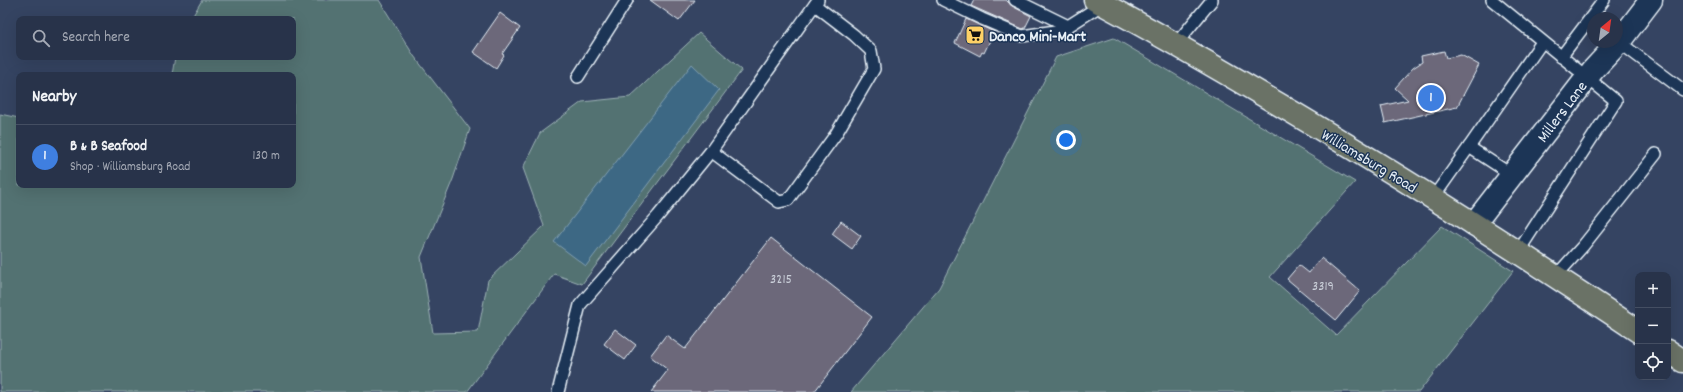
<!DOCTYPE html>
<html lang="en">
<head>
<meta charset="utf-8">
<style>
  body { margin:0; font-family:Dekko,sans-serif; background:#303b51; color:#f1f3f6 }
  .controls { position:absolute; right:12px; bottom:12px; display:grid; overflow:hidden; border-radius:8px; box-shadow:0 4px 16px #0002 }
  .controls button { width:36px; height:36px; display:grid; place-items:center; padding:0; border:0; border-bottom:1px solid #444e62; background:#28334a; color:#f1f3f6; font:20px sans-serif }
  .compass { position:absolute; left:1587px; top:12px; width:36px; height:36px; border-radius:50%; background:#28334a; box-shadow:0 4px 16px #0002; rotate:29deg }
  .you { position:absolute; left:1066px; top:140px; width:14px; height:14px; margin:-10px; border:3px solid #fff; border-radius:50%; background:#1a73e8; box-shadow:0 0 0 6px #1a73e833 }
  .badge { display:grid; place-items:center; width:26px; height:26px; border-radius:50%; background:#ffd166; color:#fff; font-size:13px; font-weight:700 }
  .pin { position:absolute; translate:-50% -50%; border:2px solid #fff; box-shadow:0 1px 4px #0006 }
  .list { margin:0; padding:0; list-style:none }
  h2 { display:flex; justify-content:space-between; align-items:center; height:52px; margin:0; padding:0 16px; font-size:17px }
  h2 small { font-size:13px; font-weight:400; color:#a5aab5 }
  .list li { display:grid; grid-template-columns:26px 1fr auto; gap:12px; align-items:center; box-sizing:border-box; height:64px; padding:0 16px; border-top:1px solid #444e62 }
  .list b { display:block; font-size:15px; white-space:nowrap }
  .list p { margin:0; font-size:13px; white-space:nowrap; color:#a5aab5 }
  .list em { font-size:13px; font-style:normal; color:#a5aab5 }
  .icon { flex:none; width:22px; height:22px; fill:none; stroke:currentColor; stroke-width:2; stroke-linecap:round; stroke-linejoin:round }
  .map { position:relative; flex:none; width:1683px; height:392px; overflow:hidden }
  .search { position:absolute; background:#28334a; box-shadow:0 4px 16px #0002; left:16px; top:16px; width:280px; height:44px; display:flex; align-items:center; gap:10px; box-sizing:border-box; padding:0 14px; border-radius:8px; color:#a5aab5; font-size:15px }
  .panel { position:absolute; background:#28334a; box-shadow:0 4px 16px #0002; left:16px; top:72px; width:280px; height:116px; border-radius:8px }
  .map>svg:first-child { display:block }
  .green { fill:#527272; stroke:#9db2b5 }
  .water { fill:#3d6884; stroke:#819fb2 }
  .building { fill:#6c677a; stroke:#e8f1f8 }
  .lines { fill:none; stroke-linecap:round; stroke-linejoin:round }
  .service-casing { stroke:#e8f1f8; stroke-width:14 }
  .tertiary-casing { stroke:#e8f1f8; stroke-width:25 }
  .primary-casing { stroke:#e8f1f8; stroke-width:25 }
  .service { stroke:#1d3557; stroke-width:11 }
  .tertiary { stroke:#1d3557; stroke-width:22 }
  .primary { stroke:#6a7266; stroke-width:22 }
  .labels { text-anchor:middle; stroke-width:3; stroke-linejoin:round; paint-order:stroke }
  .number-label { font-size:14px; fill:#c9ced8 }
  .poi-label { font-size:16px; font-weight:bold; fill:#e8f1f8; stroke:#1d3557; text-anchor:start }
  .street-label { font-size:16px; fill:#e8f1f8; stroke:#1d3557 }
</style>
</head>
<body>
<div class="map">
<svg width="1683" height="392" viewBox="0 0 1683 392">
  <rect width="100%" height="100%" fill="#354462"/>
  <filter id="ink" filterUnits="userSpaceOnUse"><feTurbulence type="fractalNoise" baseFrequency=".025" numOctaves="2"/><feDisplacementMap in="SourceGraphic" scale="8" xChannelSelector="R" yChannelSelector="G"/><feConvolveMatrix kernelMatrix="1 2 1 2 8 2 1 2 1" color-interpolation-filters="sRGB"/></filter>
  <g filter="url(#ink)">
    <g class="green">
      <polygon points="202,0 379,0 414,56 470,129 453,179 421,257 433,333 478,332 488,280 544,226 523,168 540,133 582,102 630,97 699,33 742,70 582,284 554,274 467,392 0,392 0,114 19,118 19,185 293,185 293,75 172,75 175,57 293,57 293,19 191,19"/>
      <polygon points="1114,38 1355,182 1270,277 1336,335 1442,226 1513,271 1419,392 851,392 939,288 1056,57"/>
    </g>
    <polygon class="water" points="692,64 719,90 586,266 554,242"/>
    <g class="building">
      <polygon points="650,0 695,0 679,21"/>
      <polygon points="974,0 1006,0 1012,6 1031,16 1025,28 1023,29 971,6"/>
      <polygon points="500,13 520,28 502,54 504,55 496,68 473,52"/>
      <polygon points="966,19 994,32 984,53 982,52 980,56 955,43"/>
      <polygon points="1444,51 1446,58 1461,55 1479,65 1457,107 1385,123 1381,106 1408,100 1395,88 1413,68 1422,62 1421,56"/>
      <polygon points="841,221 861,236 852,249 832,234"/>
      <polygon points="771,238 872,317 814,392 651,392 668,370 650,356 666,335 685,349"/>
      <polygon points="1321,258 1360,291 1336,320 1287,279 1299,265 1309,273"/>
      <polygon points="615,329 636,345 625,360 604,344"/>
    </g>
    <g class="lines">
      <defs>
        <g id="service">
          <polyline points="943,0 982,19 1022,36 1062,30 1103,4"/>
          <polyline points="1015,0 1068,26"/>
          <polyline points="1492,0 1616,101 1518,252"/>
          <polyline points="1619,42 1683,90"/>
          <polyline points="1176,44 1212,0"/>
          <polyline points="1561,57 1604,0"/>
          <polyline points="578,77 627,0"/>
          <polyline points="1469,147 1542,42"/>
          <polyline points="711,151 779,202 788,200 836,134 874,69 871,51 854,35 815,5"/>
          <polyline points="1433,198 1469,147 1512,175"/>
          <polyline points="1556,276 1583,246 1656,154"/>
          <polyline points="558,392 580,305 658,216 711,151 818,0"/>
        </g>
        <polyline id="tertiary" points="1474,224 1593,70 1619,42 1651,0"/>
        <g id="primary">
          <path d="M1095 0C1162 35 1227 74 1292 112 1410 182 1524 255 1638 331"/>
          <polyline points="1668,351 1683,361"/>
        </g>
      </defs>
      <use href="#service" class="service-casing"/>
      <use href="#tertiary" class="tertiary-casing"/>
      <use href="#primary" class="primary-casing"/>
      <use href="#service" class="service"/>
      <use href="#tertiary" class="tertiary"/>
      <use href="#primary" class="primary"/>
    </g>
  </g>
  <defs>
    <symbol id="supermarket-square" viewBox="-11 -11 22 22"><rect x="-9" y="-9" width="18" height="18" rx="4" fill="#ffd166" stroke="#1d3557"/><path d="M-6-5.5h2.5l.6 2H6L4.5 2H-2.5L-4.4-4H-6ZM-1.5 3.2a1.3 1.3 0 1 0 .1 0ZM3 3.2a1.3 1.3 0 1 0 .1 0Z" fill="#111"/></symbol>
  </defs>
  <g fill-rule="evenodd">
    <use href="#supermarket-square" x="964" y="24" width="22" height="22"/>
  </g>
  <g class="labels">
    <g class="number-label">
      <text x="781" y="283">3215</text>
      <text x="1323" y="290">3319</text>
    </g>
    <g class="poi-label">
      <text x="989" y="41">Danco Mini-Mart</text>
    </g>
    <g class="street-label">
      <text transform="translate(1561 111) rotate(-53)" y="6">Millers Lane</text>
      <text transform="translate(1370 160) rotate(31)" y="6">Williamsburg Road</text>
    </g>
  </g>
</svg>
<div class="controls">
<button>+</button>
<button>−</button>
<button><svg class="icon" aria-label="locate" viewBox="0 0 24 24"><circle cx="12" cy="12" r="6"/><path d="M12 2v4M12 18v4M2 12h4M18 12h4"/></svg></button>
</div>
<svg class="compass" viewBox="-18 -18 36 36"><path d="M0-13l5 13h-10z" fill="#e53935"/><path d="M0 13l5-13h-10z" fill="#a5aab5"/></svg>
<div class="you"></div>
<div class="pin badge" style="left:1431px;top:98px;background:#3f7fe0">1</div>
<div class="search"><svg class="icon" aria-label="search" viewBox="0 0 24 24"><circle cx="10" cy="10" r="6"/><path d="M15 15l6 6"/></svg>Search here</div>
<section class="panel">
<h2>Nearby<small></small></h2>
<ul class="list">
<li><span class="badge" style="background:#3f7fe0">1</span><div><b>B &amp; B Seafood</b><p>Shop · Williamsburg Road</p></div><em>130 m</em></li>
</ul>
</section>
</div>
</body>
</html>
